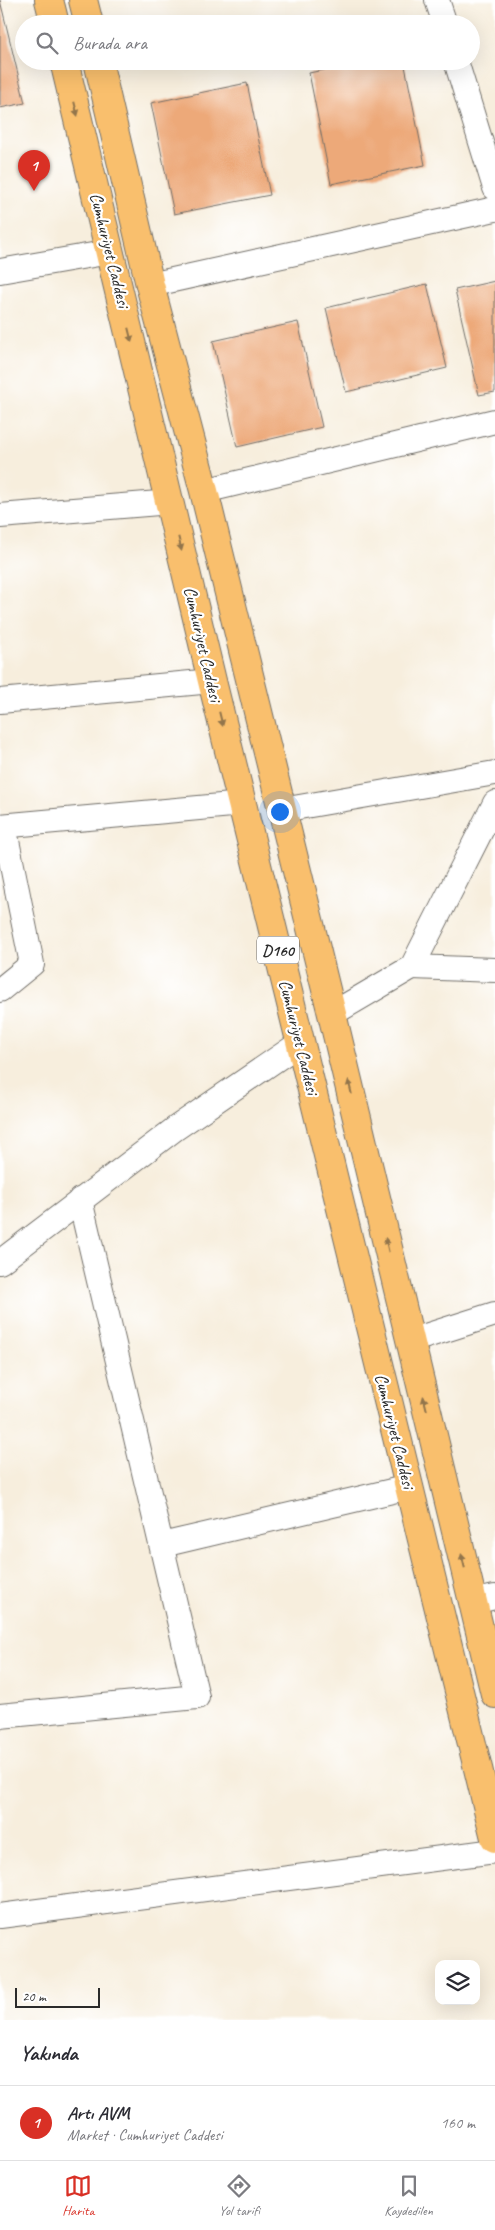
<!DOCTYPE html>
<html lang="tr">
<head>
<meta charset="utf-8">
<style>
  body { margin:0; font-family:Caveat,sans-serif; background:#f2f2f3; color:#2b2b33 }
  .controls { position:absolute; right:15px; bottom:15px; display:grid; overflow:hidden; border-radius:10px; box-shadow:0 5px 20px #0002 }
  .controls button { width:45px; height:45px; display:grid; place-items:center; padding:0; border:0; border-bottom:1px solid #e1e1e2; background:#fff; color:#2b2b33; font:25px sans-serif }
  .scale { position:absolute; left:15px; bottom:12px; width:85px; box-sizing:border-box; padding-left:5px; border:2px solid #2b2b2b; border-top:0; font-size:14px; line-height:18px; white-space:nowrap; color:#2b2b2b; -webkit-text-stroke:4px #fff; paint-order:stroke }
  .you { position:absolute; left:279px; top:811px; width:18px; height:18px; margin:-12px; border:4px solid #fff; border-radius:50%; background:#1a73e8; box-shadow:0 0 0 8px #1a73e833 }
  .badge { display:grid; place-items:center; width:32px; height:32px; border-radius:50%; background:#d93025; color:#fff; font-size:16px; font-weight:700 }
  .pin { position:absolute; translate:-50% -41px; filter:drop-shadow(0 1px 2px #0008) }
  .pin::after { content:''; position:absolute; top:26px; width:18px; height:15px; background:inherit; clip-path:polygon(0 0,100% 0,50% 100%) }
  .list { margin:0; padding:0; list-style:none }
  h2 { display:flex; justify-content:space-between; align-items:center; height:65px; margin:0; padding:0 20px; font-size:21px }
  h2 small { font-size:16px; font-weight:400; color:#7c7c81 }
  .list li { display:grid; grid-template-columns:32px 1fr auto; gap:15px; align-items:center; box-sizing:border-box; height:75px; padding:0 20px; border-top:1px solid #e1e1e2 }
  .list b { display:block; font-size:19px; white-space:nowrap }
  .list p { margin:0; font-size:16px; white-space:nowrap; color:#7c7c81 }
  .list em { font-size:16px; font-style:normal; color:#7c7c81 }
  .icon { flex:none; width:28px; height:28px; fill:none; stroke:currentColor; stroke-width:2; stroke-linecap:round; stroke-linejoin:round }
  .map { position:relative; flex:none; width:495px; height:2020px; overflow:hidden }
  .search { position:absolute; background:#fff; box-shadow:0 5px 20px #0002; left:15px; right:15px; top:15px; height:55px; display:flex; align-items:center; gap:12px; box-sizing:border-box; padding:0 18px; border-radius:28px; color:#7c7c81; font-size:19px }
  .sheet { height:140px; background:#fff }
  nav { display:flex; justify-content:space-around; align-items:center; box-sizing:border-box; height:70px; border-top:1px solid #e1e1e2; background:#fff; font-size:14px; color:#7c7c81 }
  nav a { display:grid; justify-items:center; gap:2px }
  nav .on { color:#d93025 }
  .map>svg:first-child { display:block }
  .building { fill:#eda979 }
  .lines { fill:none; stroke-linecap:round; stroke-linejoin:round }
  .minor-casing { stroke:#726f69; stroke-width:26 }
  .primary-casing { stroke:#726f69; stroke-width:30 }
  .minor { stroke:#fff; stroke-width:24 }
  .primary { stroke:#f9bf6d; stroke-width:28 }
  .oneway { fill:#92754c }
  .labels { text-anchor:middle; stroke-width:4.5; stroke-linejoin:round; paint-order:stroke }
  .shield { fill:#fff; stroke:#6b6b6b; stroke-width:1 }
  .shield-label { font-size:16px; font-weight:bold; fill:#2b2b2b }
  .street-label { font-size:18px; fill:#2b2b2b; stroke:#fff }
</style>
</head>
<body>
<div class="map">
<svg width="495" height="2020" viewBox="0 0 495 2020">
  <rect width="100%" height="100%" fill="#fff"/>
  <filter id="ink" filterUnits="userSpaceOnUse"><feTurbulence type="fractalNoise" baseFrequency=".02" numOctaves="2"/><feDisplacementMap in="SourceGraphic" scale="10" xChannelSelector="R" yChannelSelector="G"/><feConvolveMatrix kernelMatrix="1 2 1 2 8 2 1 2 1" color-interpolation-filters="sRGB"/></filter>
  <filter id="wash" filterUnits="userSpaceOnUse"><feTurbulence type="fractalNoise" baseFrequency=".0096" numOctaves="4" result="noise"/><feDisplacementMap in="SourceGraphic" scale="20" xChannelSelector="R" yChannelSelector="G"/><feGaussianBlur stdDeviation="1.12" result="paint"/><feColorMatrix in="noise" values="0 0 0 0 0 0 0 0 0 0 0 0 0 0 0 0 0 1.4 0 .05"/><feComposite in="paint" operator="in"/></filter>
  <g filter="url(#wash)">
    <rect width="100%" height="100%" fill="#f7eedd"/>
    <g id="blocks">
      <g class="building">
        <polygon points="0,0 25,103 0,108"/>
        <polygon points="366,61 404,61 425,165 331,184 309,73"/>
        <polygon points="247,83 270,195 174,214 151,103"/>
        <polygon points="495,281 495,392 479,395 455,290"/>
        <polygon points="427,284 447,368 346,392 326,308"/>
        <polygon points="298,322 322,427 237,447 213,341"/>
      </g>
    </g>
  </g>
  <g filter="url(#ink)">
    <use href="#blocks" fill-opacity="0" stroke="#726f69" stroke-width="1"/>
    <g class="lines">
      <defs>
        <g id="minor">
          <polyline points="437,0 445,24"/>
          <polyline points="456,61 495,188"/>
          <polyline points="0,271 110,252"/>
          <polyline points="150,285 495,209"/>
          <polyline points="204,491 495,421"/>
          <polyline points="0,516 171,502"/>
          <polyline points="0,701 212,681"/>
          <polyline points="282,810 495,773"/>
          <polyline points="0,826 243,804"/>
          <polyline points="412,967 495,970"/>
          <polyline points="0,990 32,964 4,826"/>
          <polyline points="332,1014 412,967 495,803"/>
          <polyline points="0,1262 176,1128 300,1043"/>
          <polyline points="410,1341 495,1314"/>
          <polyline points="162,1545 409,1487"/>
          <polyline points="473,1602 495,1597"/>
          <polyline points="0,1716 197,1697 80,1200"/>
          <polyline points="0,1916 495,1851"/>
        </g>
        <g id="primary">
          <polyline points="49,0 55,24"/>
          <polyline points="83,0 89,24"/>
          <polyline points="64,61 212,681 495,1838"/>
          <polyline points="98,61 150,285 204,491 332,1014 495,1694"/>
        </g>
      </defs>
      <use href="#minor" class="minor-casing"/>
      <use href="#primary" class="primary-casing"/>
      <use href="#minor" class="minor"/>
      <use href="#primary" class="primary"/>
    </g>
    <defs><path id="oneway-solid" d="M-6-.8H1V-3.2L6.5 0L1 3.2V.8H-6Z" transform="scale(1.25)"/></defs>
    <g class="oneway">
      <use href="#oneway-solid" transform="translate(76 109) rotate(76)"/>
      <use href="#oneway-solid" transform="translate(130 335) rotate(76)"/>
      <use href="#oneway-solid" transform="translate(180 544) rotate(77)"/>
      <use href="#oneway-solid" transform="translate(221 719) rotate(76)"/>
      <use href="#oneway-solid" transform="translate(350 1087) rotate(-103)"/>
      <use href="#oneway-solid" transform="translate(387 1245) rotate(-103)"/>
      <use href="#oneway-solid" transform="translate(425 1403) rotate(-104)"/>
      <use href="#oneway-solid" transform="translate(463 1561) rotate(-104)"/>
    </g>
  </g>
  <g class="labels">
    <rect class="shield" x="257" y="936.5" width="42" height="27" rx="4"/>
    <g class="shield-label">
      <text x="278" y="956">D160</text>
    </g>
    <g class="street-label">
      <text transform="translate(110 250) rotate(76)" y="6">Cumhuriyet Caddesi</text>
      <text transform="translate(203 644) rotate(77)" y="6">Cumhuriyet Caddesi</text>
      <text transform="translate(299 1037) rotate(76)" y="6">Cumhuriyet Caddesi</text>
      <text transform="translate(395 1431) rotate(76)" y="6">Cumhuriyet Caddesi</text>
    </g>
  </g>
</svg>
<div class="controls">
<button><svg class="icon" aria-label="layers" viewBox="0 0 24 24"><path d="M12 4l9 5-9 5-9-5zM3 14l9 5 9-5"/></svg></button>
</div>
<div class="scale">20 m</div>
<div class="you"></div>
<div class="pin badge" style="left:34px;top:191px">1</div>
<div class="search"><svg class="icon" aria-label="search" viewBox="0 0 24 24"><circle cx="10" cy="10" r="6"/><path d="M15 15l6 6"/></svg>Burada ara</div>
</div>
<section class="sheet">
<h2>Yakında<small></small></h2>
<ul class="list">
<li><span class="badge">1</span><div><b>Artı AVM</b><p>Market · Cumhuriyet Caddesi</p></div><em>160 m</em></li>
</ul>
</section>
<nav>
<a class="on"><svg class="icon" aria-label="map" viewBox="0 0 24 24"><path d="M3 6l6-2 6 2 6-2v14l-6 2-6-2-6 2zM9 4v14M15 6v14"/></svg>Harita</a>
<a><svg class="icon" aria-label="directions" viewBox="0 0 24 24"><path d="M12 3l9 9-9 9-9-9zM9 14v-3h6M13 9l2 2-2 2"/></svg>Yol tarifi</a>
<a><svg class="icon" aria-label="saved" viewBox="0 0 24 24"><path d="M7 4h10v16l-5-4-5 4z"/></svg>Kaydedilen</a>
</nav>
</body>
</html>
